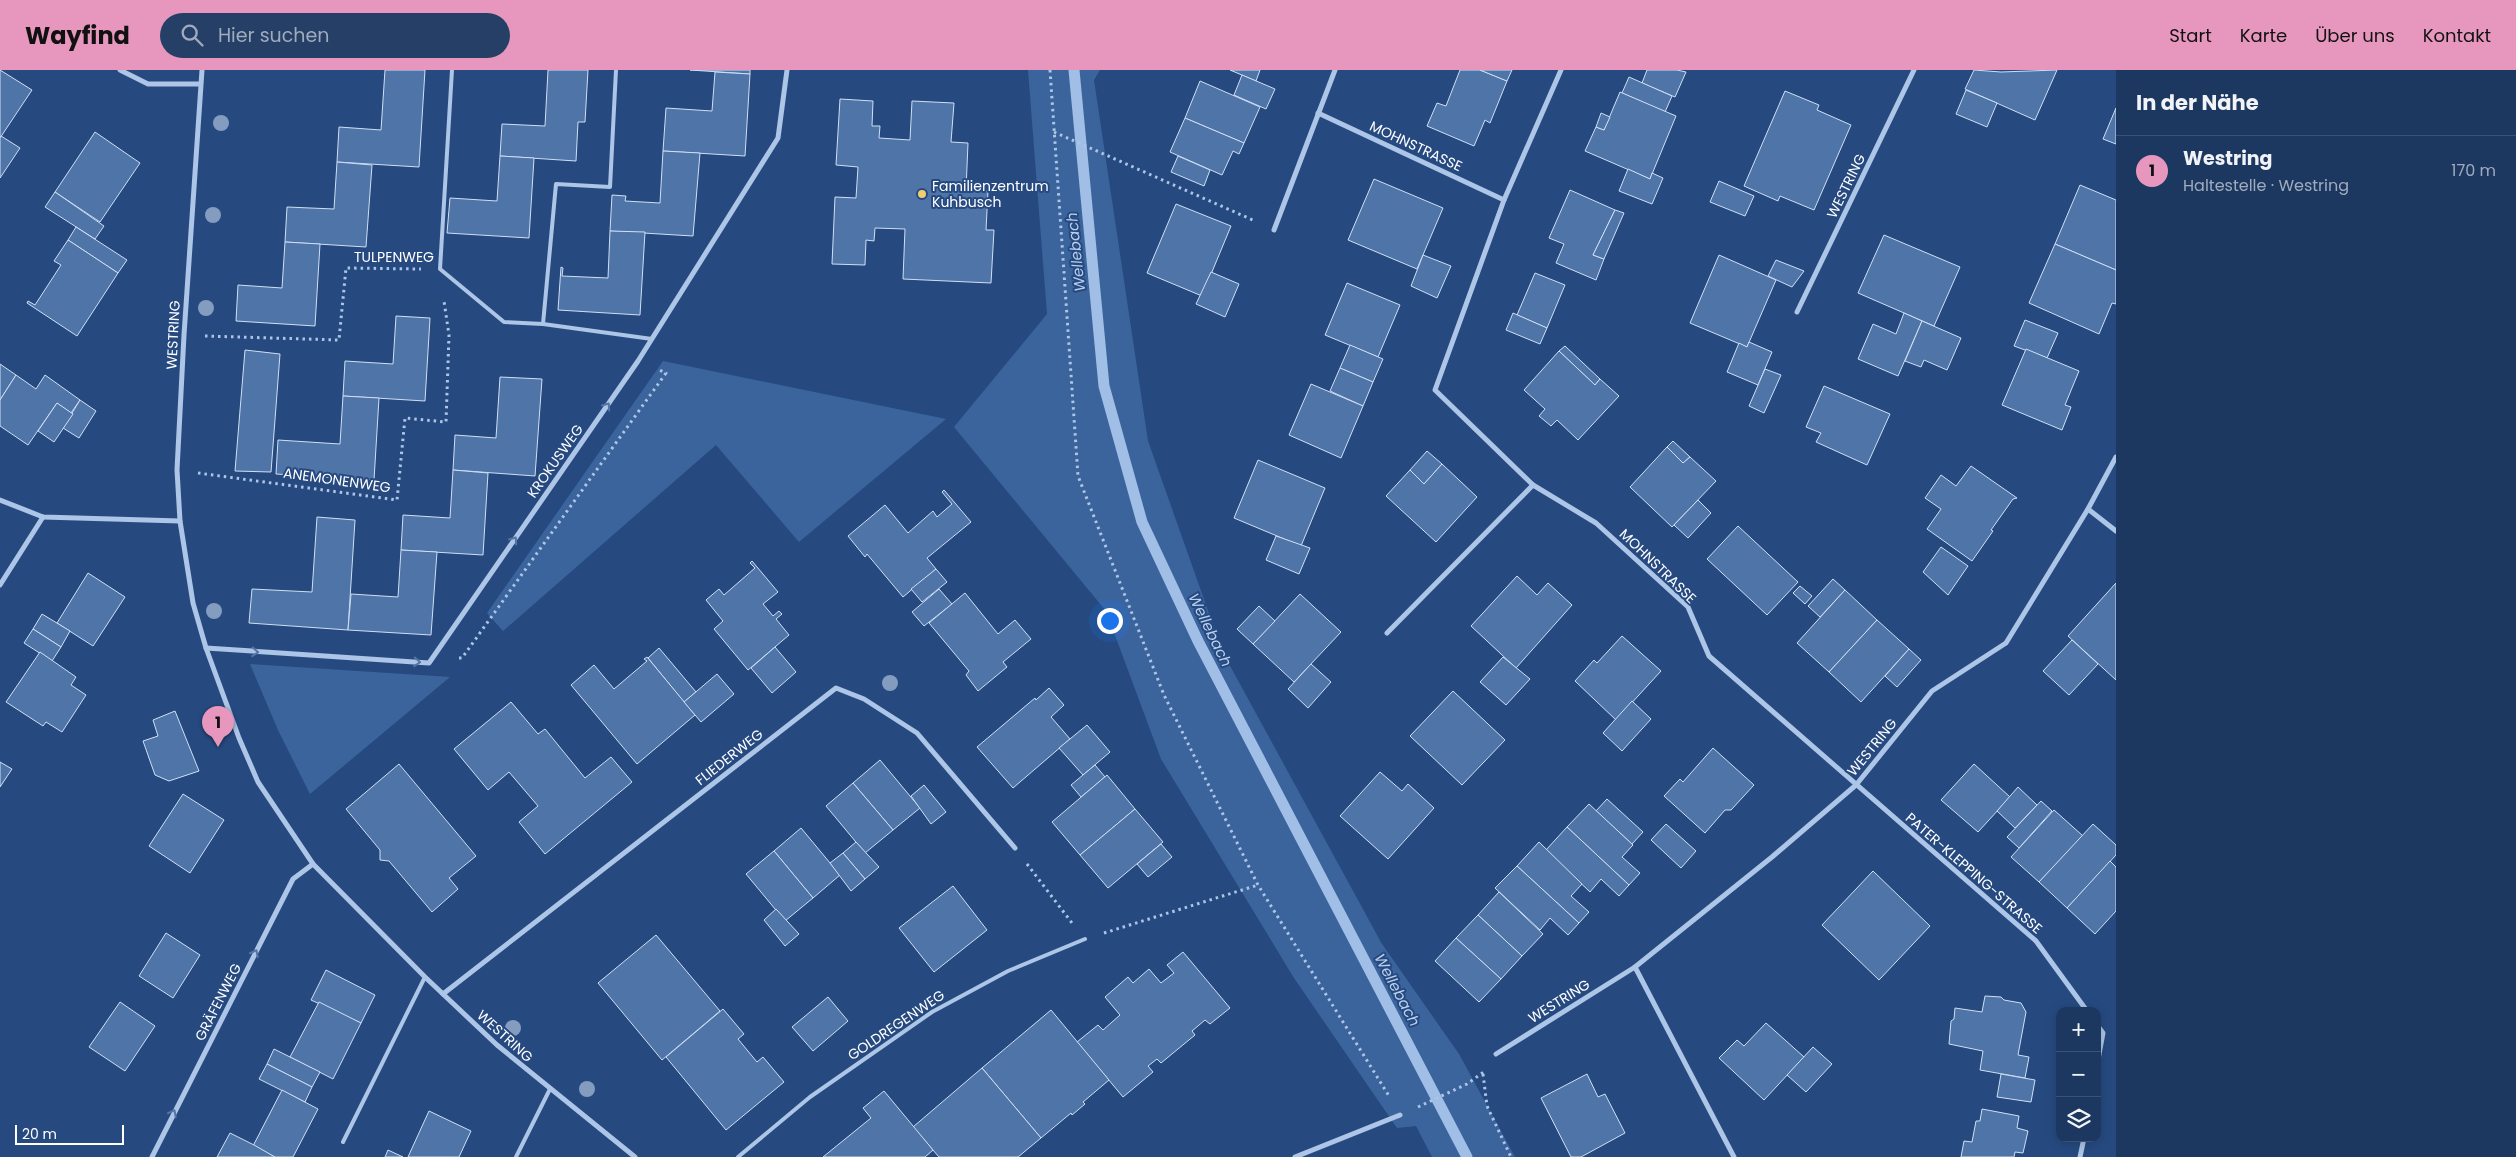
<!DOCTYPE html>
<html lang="de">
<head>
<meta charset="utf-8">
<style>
  body { margin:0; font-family:Poppins,sans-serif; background:#253f66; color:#f1f3f6 }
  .controls { position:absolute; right:15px; bottom:15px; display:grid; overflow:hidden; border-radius:10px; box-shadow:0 2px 12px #0003 }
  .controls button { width:45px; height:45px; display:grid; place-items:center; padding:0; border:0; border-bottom:1px solid #3a5275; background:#1c3860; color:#f1f3f6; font:25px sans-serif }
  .scale { position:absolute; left:15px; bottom:12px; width:109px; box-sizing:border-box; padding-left:5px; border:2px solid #fff; border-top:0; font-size:14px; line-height:18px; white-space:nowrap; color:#fff; -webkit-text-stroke:4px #264a80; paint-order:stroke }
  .you { position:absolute; left:1109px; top:550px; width:18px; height:18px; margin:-12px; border:4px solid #fff; border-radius:50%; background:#1a73e8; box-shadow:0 0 0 8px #1a73e833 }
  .badge { display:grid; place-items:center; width:32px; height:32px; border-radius:50%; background:#e797bd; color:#111; font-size:16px; font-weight:700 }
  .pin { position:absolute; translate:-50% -41px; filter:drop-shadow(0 1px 2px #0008) }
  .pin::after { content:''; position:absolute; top:26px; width:18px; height:15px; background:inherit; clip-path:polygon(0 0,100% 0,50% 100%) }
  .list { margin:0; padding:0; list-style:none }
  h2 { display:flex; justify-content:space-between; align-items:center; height:65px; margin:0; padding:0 20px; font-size:21px }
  h2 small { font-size:16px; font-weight:400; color:#a0acbd }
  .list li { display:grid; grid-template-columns:32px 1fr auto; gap:15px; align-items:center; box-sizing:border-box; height:70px; padding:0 20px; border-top:1px solid #3a5275 }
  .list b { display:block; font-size:19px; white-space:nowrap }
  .list p { margin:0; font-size:16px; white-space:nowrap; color:#a0acbd }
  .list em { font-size:16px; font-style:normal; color:#a0acbd }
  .icon { flex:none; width:28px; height:28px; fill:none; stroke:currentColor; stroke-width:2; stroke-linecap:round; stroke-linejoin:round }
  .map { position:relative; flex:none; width:2116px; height:1087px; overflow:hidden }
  header { display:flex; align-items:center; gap:30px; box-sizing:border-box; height:70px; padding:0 25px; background:#e797bd; color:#111 }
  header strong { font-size:24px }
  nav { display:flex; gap:28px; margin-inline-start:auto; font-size:18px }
  .search { width:350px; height:45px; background:#253f66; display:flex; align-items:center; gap:12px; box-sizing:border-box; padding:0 18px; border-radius:28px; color:#a0acbd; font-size:19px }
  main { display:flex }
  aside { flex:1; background:#1c3860 }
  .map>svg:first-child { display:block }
  .green { fill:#3b649d }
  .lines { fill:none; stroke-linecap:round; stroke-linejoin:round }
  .stream { stroke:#a1bfe6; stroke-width:11 }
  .building { fill:#4e74a8; stroke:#d0dff5 }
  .path { stroke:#adc5e6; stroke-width:3; stroke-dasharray:2.5 4; stroke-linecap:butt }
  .service { stroke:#adc5e6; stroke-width:4 }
  .minor { stroke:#adc5e6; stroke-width:5 }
  .tree { fill:#849cc0 }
  .oneway { stroke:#5575a4 }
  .poi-dot { fill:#efce72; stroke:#264a80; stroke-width:2 }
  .labels { text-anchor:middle; stroke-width:4; stroke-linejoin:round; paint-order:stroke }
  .street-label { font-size:14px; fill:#fff; stroke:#264a80 }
  .poi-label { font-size:14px; fill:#fff; stroke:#264a80; text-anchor:start }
  .water-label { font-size:15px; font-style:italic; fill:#b8cfee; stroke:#264a80 }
</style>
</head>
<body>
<header>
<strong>Wayfind</strong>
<div class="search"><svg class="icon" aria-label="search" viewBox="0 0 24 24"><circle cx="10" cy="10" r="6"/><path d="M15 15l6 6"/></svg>Hier suchen</div>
<nav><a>Start</a><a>Karte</a><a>Über uns</a><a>Kontakt</a></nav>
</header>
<main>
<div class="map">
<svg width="2116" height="1087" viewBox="0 0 2116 1087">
  <rect width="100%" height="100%" fill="#264a80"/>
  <g class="green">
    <polygon points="1028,0 1100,0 1094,10 1148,371 1223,583 1382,874 1459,984 1515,1087 1432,1087 1416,1056 1397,1058 1294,908 1161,689 1106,541 954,357 1047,244"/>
    <polygon points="663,291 946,349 799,472 716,375 503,561 487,543"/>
    <polygon points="250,594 450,607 310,724 278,660"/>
  </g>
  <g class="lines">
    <polyline class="stream" points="1074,0 1104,316 1142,452 1198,571 1467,1087"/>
  </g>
  <g class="building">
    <polygon points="0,0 32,20 0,68"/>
    <polygon points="385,0 425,0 419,97 337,92 339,57 381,60"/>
    <polygon points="548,0 588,0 585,52 578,52 576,91 500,86 502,54 545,56"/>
    <polygon points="690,0 750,0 750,4"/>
    <polygon points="1230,0 1260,0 1256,11"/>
    <polygon points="1460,0 1480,0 1507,11 1490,53 1485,50 1474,76 1427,56 1437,33 1446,36"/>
    <polygon points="1480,0 1512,0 1507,11"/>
    <polygon points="1647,0 1677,0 1686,2 1675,27 1642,13"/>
    <polygon points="1974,0 2001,2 2057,0 2035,50 1965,19"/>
    <polygon points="715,2 750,4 745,86 663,81 666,38 712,41"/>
    <polygon points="1242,5 1275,19 1266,39 1234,25"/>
    <polygon points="1629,7 1672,26 1665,42 1622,23"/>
    <polygon points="1200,11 1260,37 1244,73 1185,48"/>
    <polygon points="1966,20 1997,33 1987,57 1956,44"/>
    <polygon points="1785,21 1819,35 1817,40 1851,55 1814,140 1780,126 1778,131 1744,116"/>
    <polygon points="1620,22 1676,46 1650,109 1585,81 1596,57 1604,60"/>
    <polygon points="840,29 873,31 872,56 880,56 879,68 910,70 912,31 954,33 951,72 968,73 966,120 988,121 986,160 994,160 991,213 903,209 905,159 875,158 874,171 866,170 865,195 832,194 835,127 856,128 858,97 836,95"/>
    <polygon points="2116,38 2116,74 2103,69"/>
    <polygon points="1601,43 1610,47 1604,60 1596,57"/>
    <polygon points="1185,48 1244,73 1239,84 1233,81 1222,105 1170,82"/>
    <polygon points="95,62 140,93 100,152 55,122"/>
    <polygon points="1,66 20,78 0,108 0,68"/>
    <polygon points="663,81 700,83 693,166 610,161 612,125 626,126 625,131 660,133"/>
    <polygon points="500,86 534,88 529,168 447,163 450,128 497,131"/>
    <polygon points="1178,86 1210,100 1204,116 1171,102"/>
    <polygon points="337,92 372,95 366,177 285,172 287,137 334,139"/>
    <polygon points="1628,99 1650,109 1652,103 1663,108 1652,134 1619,121"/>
    <polygon points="1374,109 1443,138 1417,199 1348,170"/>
    <polygon points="1719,111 1754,126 1745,146 1710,132"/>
    <polygon points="2080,115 2116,130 2116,200 2055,174"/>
    <polygon points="1570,120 1615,140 1593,185 1604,189 1596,210 1556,193 1564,174 1549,168"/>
    <polygon points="55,122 104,156 95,169 45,137"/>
    <polygon points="1176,134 1231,156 1202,226 1147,203"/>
    <polygon points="1615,140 1624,143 1604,189 1593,185"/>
    <polygon points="76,157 127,190 118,203 68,170"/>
    <polygon points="610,161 645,162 640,245 558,240 561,197 563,198 562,206 608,208"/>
    <polygon points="1884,165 1960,197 1934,256 1858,223"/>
    <polygon points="68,170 118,203 77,266 27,233 28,231 35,235 61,195 54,191"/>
    <polygon points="285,172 320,174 315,256 236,251 238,215 282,218"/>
    <polygon points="2055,174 2116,200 2116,234 2112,233 2099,264 2029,233"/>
    <polygon points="1423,185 1451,196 1437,228 1411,216"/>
    <polygon points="1719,185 1776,210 1747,277 1690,253"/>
    <polygon points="1776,190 1804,201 1792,217 1768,206"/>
    <polygon points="1211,202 1239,214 1225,247 1196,234"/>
    <polygon points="1535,203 1565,215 1547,258 1517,245"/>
    <polygon points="1347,213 1400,235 1378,287 1325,265"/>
    <polygon points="1513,243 1547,258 1540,274 1506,260"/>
    <polygon points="1904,243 1922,251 1898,306 1858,289 1873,254 1896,264"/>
    <polygon points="396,246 430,248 425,331 343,326 345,291 393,294"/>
    <polygon points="2025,250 2058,263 2047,288 2014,276"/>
    <polygon points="1922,251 1961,268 1947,300 1924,290 1921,297 1905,291"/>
    <polygon points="1749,272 1772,282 1758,315 1727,302 1739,273 1747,277"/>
    <polygon points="1350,275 1383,289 1373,312 1340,298"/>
    <polygon points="1565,276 1600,309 1595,315 1559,281"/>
    <polygon points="2026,279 2079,301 2065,335 2071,337 2062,360 2002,335"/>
    <polygon points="245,280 280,284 271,402 235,401"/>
    <polygon points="1559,281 1595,315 1600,309 1619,326 1578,370 1557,350 1551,356 1539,346 1545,339 1524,320"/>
    <polygon points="0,294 16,305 0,330"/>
    <polygon points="1340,298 1373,312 1363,336 1330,321"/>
    <polygon points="1765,299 1781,305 1764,343 1749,336"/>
    <polygon points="16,305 36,319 45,305 80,330 71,343 57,333 28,375 0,356 0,330"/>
    <polygon points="500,307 542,309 535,406 453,400 455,365 496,368"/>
    <polygon points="1311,314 1363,336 1341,388 1289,365"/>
    <polygon points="1824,316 1890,344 1867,395 1816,372 1821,363 1806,357"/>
    <polygon points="343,326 379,328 374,410 276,404 278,370 340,374"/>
    <polygon points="80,330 96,341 79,368 63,358"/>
    <polygon points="57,333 73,344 54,372 38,361"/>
    <polygon points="1673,371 1690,387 1683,393 1667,377"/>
    <polygon points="1667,377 1683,393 1690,387 1716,411 1672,457 1630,417"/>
    <polygon points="1427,381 1442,394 1424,414 1410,400"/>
    <polygon points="1258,390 1325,418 1301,476 1234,448"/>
    <polygon points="1442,394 1477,427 1436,472 1386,426 1410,400 1424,414"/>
    <polygon points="1971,396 2017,428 2013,429 1991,460 1993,461 1972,491 1927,459 1941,439 1925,428 1941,405 1956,416"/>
    <polygon points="453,400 488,403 483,485 401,480 403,445 450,448"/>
    <polygon points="944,420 971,452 927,488 936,499 903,527 867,484 865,487 848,466 885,435 908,463 933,441 937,447 952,434 942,422"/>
    <polygon points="1698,430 1711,443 1688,468 1674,455"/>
    <polygon points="317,447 355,450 348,560 249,553 252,519 312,522"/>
    <polygon points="1738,456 1798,512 1767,545 1707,489"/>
    <polygon points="1276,466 1310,478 1299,504 1266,490"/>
    <polygon points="1941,477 1968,496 1948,525 1923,502"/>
    <polygon points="401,480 437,482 431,565 348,560 351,524 398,527"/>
    <polygon points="752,491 778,522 763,534 773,546 779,541 782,544 776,549 789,565 748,600 714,559 723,551 706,530 719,519 724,525 755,498 750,493"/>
    <polygon points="936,499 947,512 922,532 911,519"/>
    <polygon points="88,503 125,527 93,576 57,553"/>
    <polygon points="1517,506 1537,525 1548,513 1572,535 1516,598 1471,556"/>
    <polygon points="1833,509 1845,520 1820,547 1808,536"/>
    <polygon points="2116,513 2116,610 2068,566"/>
    <polygon points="1800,516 1812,526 1805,534 1793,523"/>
    <polygon points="939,519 952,534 924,556 912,542"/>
    <polygon points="1845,520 1877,550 1829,602 1797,573"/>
    <polygon points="965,523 998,564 1015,550 1031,569 1003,592 1007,597 978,621 966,605 969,601 929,553"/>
    <polygon points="1300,524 1341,562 1294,612 1253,574"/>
    <polygon points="1259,536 1275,551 1253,574 1237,559"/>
    <polygon points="42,544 70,561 61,577 33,559"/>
    <polygon points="1877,550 1909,579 1861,632 1829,602"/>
    <polygon points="33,559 61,577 52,591 24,573"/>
    <polygon points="1622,566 1661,601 1616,650 1575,611 1594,590 1597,593"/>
    <polygon points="2072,570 2098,594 2069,625 2043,601"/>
    <polygon points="775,577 796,602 772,623 751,598"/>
    <polygon points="659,578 696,622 684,632 648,588"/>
    <polygon points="1909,579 1921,590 1897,617 1885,606"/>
    <polygon points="40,582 76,607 71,615 86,625 62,662 46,652 43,656 6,632"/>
    <polygon points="647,587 695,645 637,694 571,615 594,595 614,619 647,591 644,589"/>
    <polygon points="1503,587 1530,609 1506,635 1480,612"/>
    <polygon points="1311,594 1331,612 1308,638 1288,619"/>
    <polygon points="717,604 734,624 701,652 684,632"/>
    <polygon points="1049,618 1064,635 1051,647 1070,669 1013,718 977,677 1035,628 1036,630"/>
    <polygon points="1453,621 1505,670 1462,715 1410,666"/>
    <polygon points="1632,631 1651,649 1622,681 1603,663"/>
    <polygon points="511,632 538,664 545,659 585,708 611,687 632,712 545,784 519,752 538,736 509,702 488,720 454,679"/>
    <polygon points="175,641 199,701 169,711 155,705 143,671 158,666 153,650"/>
    <polygon points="1087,655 1110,682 1083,705 1059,678"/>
    <polygon points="1713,678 1754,715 1731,740 1725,740 1705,763 1664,726 1680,709 1683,712"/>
    <polygon points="880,690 920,738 893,760 853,713"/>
    <polygon points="0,692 12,699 0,717"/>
    <polygon points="399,694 476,786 449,808 458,819 432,842 389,791 380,790 380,780 346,739"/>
    <polygon points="1974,694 2010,727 1978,762 1941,730"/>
    <polygon points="1095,695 1105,707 1081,727 1071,715"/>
    <polygon points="1380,702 1402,721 1408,714 1434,738 1388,789 1340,746"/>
    <polygon points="1107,705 1135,739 1080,785 1052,752"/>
    <polygon points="853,713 893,760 865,783 826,736"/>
    <polygon points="924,715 946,742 931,754 911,726"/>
    <polygon points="2018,717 2037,735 2015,758 1997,741"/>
    <polygon points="183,724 224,750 190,803 149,776"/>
    <polygon points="1607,729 1643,762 1632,774 1596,741"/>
    <polygon points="2041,731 2052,741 2019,778 2007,767"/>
    <polygon points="1589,734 1633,775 1622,787 1640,803 1629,815 1567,757"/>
    <polygon points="1135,739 1163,772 1108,818 1080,785"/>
    <polygon points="2054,740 2083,766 2039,812 2011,787"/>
    <polygon points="1666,754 1696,781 1681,798 1651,770"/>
    <polygon points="2093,754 2116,775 2116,785 2067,838 2039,812"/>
    <polygon points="1567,757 1629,815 1619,826 1601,809 1590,822 1546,780"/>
    <polygon points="801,758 840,805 813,828 774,781"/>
    <polygon points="856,772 879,797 865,809 843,783"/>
    <polygon points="1539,772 1582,814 1571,826 1589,842 1579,853 1517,796"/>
    <polygon points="1161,774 1172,787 1148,807 1137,794"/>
    <polygon points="774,781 813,828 785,851 746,804"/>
    <polygon points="843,783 865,809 851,821 830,793"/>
    <polygon points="2110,791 2116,797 2116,841 2095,864 2067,838"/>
    <polygon points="1517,796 1579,853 1568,865 1550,848 1540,860 1495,818"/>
    <polygon points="1873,801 1930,856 1879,910 1822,855"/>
    <polygon points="953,816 987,860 934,902 899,858"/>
    <polygon points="1499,822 1543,864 1522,886 1478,845"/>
    <polygon points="776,839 799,864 785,876 764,850"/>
    <polygon points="1478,845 1522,886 1501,909 1456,868"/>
    <polygon points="166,863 200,885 173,928 139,906"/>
    <polygon points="656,865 720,941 662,990 598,913"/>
    <polygon points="1456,868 1501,909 1479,932 1435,891"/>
    <polygon points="1183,882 1230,938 1210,954 1205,950 1192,961 1195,965 1161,993 1157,989 1148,996 1153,1002 1123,1027 1077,972 1098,955 1103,960 1120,945 1105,927 1128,907 1133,913 1149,899 1161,913 1174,903 1167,895"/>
    <polygon points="326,900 375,925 361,953 311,930"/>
    <polygon points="1985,926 2001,927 2004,930 2021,933 2026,942 2018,985 2029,987 2025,1008 1980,1000 1983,981 1949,974 1951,951 1954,949 1955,938 1982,942"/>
    <polygon points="828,927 848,951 813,981 792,957"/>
    <polygon points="120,932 155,956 125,1001 89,977"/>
    <polygon points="319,932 361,953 333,1009 290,987"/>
    <polygon points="723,939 744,964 738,969 757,992 763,987 784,1012 726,1060 666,987"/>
    <polygon points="1051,940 1109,1010 1083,1032 1085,1034 1072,1045 1071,1043 1041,1068 982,998"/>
    <polygon points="1766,953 1804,987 1764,1030 1719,988 1737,970 1744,976"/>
    <polygon points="1813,977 1832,994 1806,1022 1787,1005"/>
    <polygon points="274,979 320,1002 312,1017 267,994"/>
    <polygon points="267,994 312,1017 305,1032 259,1009"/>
    <polygon points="982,998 1041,1068 1018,1087 939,1087 913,1057"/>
    <polygon points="1587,1004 1598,1027 1605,1024 1625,1063 1581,1087 1571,1087 1541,1028"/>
    <polygon points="2001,1004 2035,1010 2031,1032 1997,1027"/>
    <polygon points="282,1020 318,1039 293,1087 275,1087 253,1076"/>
    <polygon points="884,1021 933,1080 925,1087 823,1087 871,1048 863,1038"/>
    <polygon points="1982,1039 2019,1046 2017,1058 2028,1061 2023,1083 2015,1082 2014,1087 1961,1087 1964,1071 1972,1072 1976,1051 1980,1051"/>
    <polygon points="429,1041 471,1061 459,1087 408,1087"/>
    <polygon points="230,1063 254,1075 275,1087 217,1087"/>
    <polygon points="388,1080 403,1087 385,1087"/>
  </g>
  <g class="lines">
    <g class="path">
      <polyline points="1050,0 1078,406 1164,625 1258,815 1389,1026"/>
      <polyline points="1054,62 1255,151"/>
      <polyline points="205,266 339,270 346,198 421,199"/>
      <polyline points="198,403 397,430 405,348 446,352 449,265 444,231"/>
      <polyline points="459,588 462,588 666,303 657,299"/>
      <polyline points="1027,794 1072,853"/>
      <polyline points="1104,863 1258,815"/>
      <polyline points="1483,1004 1487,1036 1511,1087"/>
      <polyline points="1418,1037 1467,1014 1485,1001"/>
    </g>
    <g class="service">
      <polyline points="452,0 440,199 504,252 543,254 652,269"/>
      <polyline points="543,254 556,114 610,117 616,0"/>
      <polyline points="343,1072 425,907"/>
      <polyline points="516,1087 550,1019"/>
      <polyline points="738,1087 810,1027 932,942 1008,901 1085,869"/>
    </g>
    <g class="minor">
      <polyline points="120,0 148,14 200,14"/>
      <polyline points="202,0 184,265 177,400 180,451 193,533 206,578 239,668 258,712 313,794 425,907 497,975 635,1087"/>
      <polyline points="1561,0 1504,130 1435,320 1533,415 1596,453 1688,537 1709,586 2036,871 2087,941"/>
      <polyline points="1318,43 1504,130"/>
      <polyline points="1274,160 1335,0"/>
      <polyline points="1797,242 1914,0"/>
      <polyline points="0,430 43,447 180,451"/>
      <polyline points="2088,439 2116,461"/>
      <polyline points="0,515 43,447"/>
      <polyline points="1387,563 1533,415"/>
      <polyline points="206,578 429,593 638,291 778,68 787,0"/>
      <polyline points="1635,897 1734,1087"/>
      <polyline points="443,924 836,618 864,629 917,663 1015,778"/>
      <polyline points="2097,955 2103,963 2097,995"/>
      <polyline points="1496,984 1635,897 1772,787 1856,715 1932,621 2006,573 2088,439 2116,387"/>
      <polyline points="152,1087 293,809 313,794"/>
      <polyline points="1295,1087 1400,1045"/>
      <polyline points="2080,1087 2084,1068"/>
    </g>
  </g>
  <g class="tree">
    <circle cx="221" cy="53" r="8"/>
    <circle cx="213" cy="145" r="8"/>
    <circle cx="206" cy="238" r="8"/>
    <circle cx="214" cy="541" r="8"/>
    <circle cx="890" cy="613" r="8"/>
    <circle cx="513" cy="958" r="8"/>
    <circle cx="587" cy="1019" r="8"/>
  </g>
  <defs><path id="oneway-chevron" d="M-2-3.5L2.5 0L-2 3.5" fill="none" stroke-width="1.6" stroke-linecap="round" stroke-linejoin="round" transform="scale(1.25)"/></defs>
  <g class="oneway">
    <use href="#oneway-chevron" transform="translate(607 336) rotate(-55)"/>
    <use href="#oneway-chevron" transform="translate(514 470) rotate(-55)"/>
    <use href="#oneway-chevron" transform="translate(255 582) rotate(4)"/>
    <use href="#oneway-chevron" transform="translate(417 592) rotate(4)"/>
    <use href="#oneway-chevron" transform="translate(255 883) rotate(-63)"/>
    <use href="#oneway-chevron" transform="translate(173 1043) rotate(-63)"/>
  </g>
  <circle class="poi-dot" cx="922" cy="124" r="5"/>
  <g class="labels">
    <g class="street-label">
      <text transform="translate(1416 76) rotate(25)" y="5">MOHNSTRASSE</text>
      <text transform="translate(1846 116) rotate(-64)" y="5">WESTRING</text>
      <text x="394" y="192">TULPENWEG</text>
      <text transform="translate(173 265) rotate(-87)" y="5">WESTRING</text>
      <text transform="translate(555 391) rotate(-55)" y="5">KROKUSWEG</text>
      <text transform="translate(337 410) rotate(8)" y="5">ANEMONENWEG</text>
      <text transform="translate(1658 496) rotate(44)" y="5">MOHNSTRASSE</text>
      <text transform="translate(1872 677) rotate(-51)" y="5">WESTRING</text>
      <text transform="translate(729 687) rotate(-38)" y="5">FLIEDERWEG</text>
      <text transform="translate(1974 803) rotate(41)" y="5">PATER-KLEPPING-STRASSE</text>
      <text transform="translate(1559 931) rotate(-32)" y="5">WESTRING</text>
      <text transform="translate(218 932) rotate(-63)" y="5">GRÄFENWEG</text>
      <text transform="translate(896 955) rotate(-34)" y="5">GOLDREGENWEG</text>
      <text transform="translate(505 966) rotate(42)" y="5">WESTRING</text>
    </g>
    <g class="poi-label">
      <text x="932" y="121">Familienzentrum<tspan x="932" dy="16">Kuhbusch</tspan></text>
    </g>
    <g class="water-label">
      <text transform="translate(1076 182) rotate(-96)" y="5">Wellebach</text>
      <text transform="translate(1210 560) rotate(64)" y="5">Wellebach</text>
      <text transform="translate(1397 920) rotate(62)" y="5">Wellebach</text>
    </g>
  </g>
</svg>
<div class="controls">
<button>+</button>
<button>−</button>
<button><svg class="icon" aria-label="layers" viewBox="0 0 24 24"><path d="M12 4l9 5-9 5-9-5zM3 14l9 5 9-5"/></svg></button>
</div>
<div class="scale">20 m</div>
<div class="you"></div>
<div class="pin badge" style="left:218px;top:677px">1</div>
</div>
<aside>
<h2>In der Nähe<small></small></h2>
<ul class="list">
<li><span class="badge">1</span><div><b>Westring</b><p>Haltestelle · Westring</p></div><em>170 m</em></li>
</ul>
</aside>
</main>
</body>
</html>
